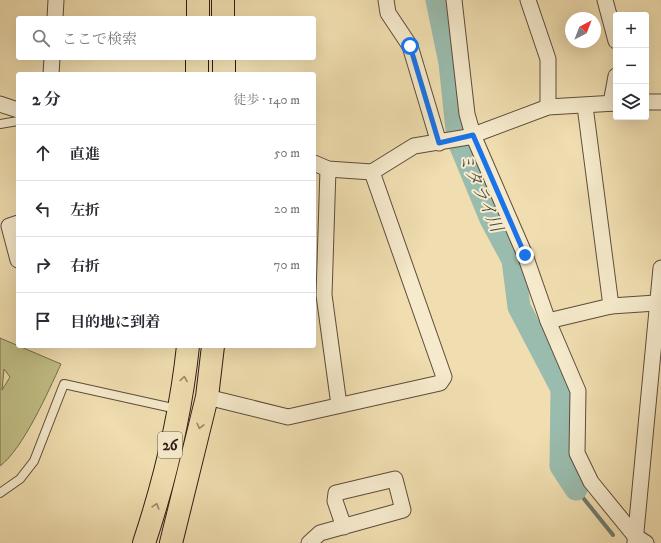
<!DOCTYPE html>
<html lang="ja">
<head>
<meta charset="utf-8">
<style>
  body { margin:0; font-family:"IM FELL DW Pica","Noto Serif JP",serif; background:#f2f2f3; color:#2b2b33 }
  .controls { position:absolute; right:12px; top:12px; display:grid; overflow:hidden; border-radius:4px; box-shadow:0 4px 16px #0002 }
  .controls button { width:36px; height:36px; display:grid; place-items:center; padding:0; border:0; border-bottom:1px solid #e1e1e2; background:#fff; color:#2b2b33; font:20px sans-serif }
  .compass { position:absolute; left:565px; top:12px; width:36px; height:36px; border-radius:50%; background:#fff; box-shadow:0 4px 16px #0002; rotate:42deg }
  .stop { position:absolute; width:12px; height:12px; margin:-9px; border:3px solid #1a73e8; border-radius:50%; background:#fff }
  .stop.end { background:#1a73e8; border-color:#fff; box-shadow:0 1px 4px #0008 }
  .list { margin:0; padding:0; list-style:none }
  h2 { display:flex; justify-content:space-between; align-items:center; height:52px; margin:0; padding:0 16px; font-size:17px }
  h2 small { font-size:13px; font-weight:400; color:#7c7c81 }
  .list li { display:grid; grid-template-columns:26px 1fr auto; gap:12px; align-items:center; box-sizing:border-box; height:56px; padding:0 16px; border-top:1px solid #e1e1e2 }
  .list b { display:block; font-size:15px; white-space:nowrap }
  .list em { font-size:13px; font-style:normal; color:#7c7c81 }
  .icon { flex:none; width:22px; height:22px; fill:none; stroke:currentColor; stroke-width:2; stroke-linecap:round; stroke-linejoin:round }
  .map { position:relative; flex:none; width:661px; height:543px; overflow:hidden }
  .search { position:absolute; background:#fff; box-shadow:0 4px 16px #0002; left:16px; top:16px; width:300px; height:44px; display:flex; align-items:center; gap:10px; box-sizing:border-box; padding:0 14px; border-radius:4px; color:#7c7c81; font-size:15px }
  .panel { position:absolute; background:#fff; box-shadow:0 4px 16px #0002; left:16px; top:72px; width:300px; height:276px; border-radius:4px }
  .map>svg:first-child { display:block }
  .green { fill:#c1bf86; stroke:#786d4e; fill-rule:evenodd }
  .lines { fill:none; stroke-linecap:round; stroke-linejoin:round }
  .stream { stroke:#6f7c71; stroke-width:4 }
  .river { stroke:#9abcae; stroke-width:23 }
  .lane-casing { stroke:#5e4c3c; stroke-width:10 }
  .street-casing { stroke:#5e4c3c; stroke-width:17 }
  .primary-casing { stroke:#2e1b15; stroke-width:24 }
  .lane { stroke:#f5eacc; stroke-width:8 }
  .street { stroke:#f5eacc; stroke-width:15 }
  .primary { stroke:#f0deb0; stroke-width:22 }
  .oneway { stroke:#99866a }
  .route { stroke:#1a73e8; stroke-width:5 }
  .labels { text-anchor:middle; stroke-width:4; stroke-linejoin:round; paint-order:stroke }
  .shield { fill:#f5eacc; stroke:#6a594c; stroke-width:1 }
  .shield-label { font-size:15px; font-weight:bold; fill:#2e1b15 }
  .water-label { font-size:17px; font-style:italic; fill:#4e4b43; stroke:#f5eacc }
</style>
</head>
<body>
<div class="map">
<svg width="661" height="543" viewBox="0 0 661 543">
  <rect width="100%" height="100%" fill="#f0deb0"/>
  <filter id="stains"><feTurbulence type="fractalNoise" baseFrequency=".005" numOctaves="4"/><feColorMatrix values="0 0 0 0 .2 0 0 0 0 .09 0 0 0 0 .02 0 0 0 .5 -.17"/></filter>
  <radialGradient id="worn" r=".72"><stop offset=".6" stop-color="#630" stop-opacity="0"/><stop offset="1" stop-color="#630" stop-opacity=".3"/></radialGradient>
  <path class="green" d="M0 338 61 364C48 392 23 449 0 466ZM4 369 10 377 2 390Z"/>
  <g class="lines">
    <polyline class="stream" points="576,489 613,535"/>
    <polyline class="river" points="437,0 450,63 458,139 491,219 513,260 519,307 562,389 561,466 576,489"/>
    <defs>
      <g id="lane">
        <polyline points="0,124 18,121"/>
        <polyline points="0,493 20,479 34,461 64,384 177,409"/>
      </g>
      <g id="street">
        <polyline points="386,0 388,13 410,46 439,143"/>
        <polyline points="454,0 467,114 473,135 525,255 548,321 578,391 577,453 591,482 635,536 646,543"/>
        <polyline points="528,0 548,59 548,107"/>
        <polyline points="605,0 616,41"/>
        <polyline points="55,18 56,0"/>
        <polyline points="51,74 52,58"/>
        <polyline points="646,102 661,102"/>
        <polyline points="611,103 616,76"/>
        <polyline points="0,104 18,110"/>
        <polyline points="585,106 611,306"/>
        <polyline points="314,163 328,169 372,172 414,146 468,137 548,107 616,103"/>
        <polyline points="328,169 324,295 339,405"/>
        <polyline points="18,223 9,226 18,260"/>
        <polyline points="548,321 611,306 656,303"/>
        <polyline points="207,397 288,417 440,383 444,377 372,172"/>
        <polyline points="635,542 661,268"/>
        <polyline points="309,543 320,533 403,510 395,479 336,493 335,501 344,527"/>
      </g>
      <g id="primary">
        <polyline points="223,0 223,18"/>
        <polyline points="198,18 198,0"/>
        <polyline points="224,58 224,74"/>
        <polyline points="197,74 197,58"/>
        <path d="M144 543C165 480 181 412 188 346"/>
        <polyline points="171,543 207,397 213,346"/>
      </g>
    </defs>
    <use href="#lane" class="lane-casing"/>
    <use href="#street" class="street-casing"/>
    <use href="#primary" class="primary-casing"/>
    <use href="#lane" class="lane"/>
    <use href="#street" class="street"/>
    <use href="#primary" class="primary"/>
  </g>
  <defs><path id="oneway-chevron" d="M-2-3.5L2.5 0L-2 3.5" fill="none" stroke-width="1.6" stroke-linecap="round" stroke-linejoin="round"/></defs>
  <g class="oneway">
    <use href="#oneway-chevron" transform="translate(184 379) rotate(-81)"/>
    <use href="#oneway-chevron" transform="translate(200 426) rotate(104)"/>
    <use href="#oneway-chevron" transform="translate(156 506) rotate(-73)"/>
  </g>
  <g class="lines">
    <polyline class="route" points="410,46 439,143 473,135 525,255"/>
  </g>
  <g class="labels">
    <rect class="shield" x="158" y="432" width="24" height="26" rx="3"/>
    <g class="shield-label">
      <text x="170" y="450">26</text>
    </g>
    <g class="water-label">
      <text transform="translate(481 192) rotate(66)" y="6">ミタライ川</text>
    </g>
  </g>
  <rect width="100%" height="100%" filter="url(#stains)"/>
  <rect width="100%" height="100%" fill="url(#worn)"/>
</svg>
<div class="controls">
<button>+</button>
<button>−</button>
<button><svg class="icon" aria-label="layers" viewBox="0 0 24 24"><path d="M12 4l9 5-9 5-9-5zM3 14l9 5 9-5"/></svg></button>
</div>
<svg class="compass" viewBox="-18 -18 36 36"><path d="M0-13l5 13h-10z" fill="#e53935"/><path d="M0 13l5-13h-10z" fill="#7c7c81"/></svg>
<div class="stop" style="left:410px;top:46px"></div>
<div class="stop end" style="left:525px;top:255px"></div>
<div class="search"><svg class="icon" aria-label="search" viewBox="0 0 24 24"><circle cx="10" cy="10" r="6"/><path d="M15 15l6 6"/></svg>ここで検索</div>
<section class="panel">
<h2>2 分<small>徒歩 · 140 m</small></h2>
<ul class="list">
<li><svg class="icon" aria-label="ahead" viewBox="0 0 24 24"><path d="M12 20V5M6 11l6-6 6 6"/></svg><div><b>直進</b></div><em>50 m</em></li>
<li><svg class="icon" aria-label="left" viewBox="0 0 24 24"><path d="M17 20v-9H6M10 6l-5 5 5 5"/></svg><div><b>左折</b></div><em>20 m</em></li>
<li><svg class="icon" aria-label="right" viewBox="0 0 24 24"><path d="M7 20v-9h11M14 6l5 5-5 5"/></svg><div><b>右折</b></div><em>70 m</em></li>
<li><svg class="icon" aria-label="arrive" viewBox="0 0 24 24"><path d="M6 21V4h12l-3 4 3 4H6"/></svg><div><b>目的地に到着</b></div></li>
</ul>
</section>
</div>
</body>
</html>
